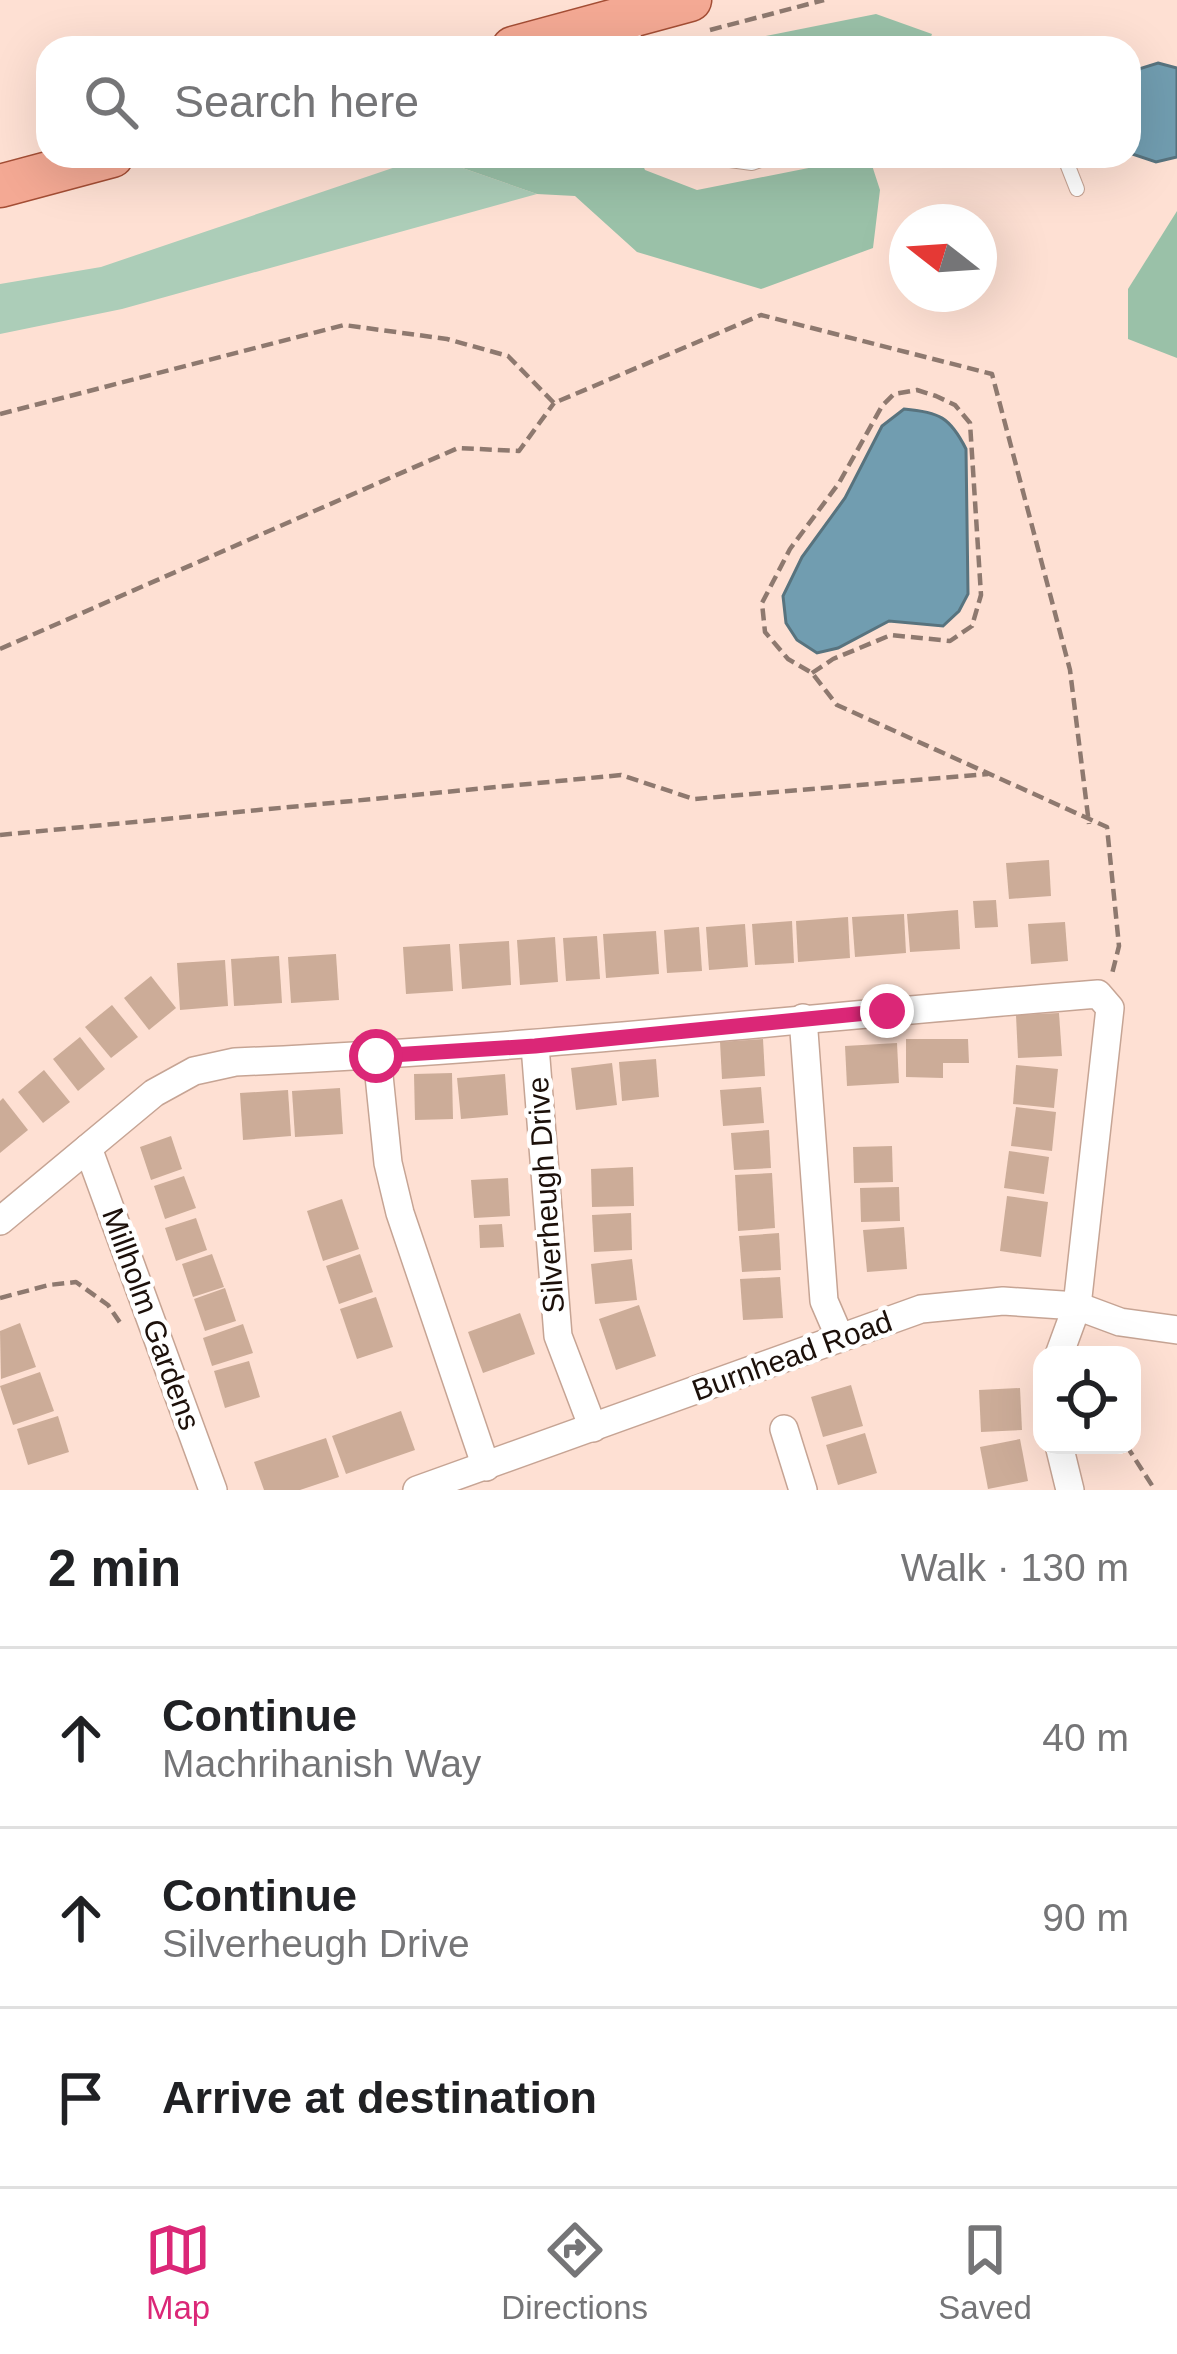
<!DOCTYPE html>
<html lang="en">
<head>
<meta charset="utf-8">
<style>
  body { margin:0; font-family:Arial,sans-serif; background:#f2f2f2; color:#202124 }
  .controls { position:absolute; right:36px; bottom:36px; display:grid; overflow:hidden; border-radius:24px; box-shadow:0 12px 48px #0002 }
  .controls button { width:108px; height:108px; display:grid; place-items:center; padding:0; border:0; border-bottom:3px solid #e0e0e0; background:#fff; color:#202124; font:60px sans-serif }
  .compass { position:absolute; left:889px; top:204px; width:108px; height:108px; border-radius:50%; background:#fff; box-shadow:0 12px 48px #0002; rotate:287deg }
  .stop { position:absolute; width:36px; height:36px; margin:-27px; border:9px solid #db2777; border-radius:50%; background:#fff }
  .stop.end { background:#db2777; border-color:#fff; box-shadow:0 3px 12px #0008 }
  .list { margin:0; padding:0; list-style:none }
  h2 { display:flex; justify-content:space-between; align-items:center; height:156px; margin:0; padding:0 48px; font-size:51px }
  h2 small { font-size:39px; font-weight:400; color:#757577 }
  .list li { display:grid; grid-template-columns:78px 1fr auto; gap:36px; align-items:center; box-sizing:border-box; height:180px; padding:0 48px; border-top:3px solid #e0e0e0 }
  .list b { display:block; font-size:45px; white-space:nowrap }
  .list p { margin:0; font-size:39px; white-space:nowrap; color:#757577 }
  .list em { font-size:39px; font-style:normal; color:#757577 }
  .icon { flex:none; width:66px; height:66px; fill:none; stroke:currentColor; stroke-width:2; stroke-linecap:round; stroke-linejoin:round }
  .map { position:relative; flex:none; width:1177px; height:1490px; overflow:hidden }
  .search { position:absolute; background:#fff; box-shadow:0 12px 48px #0002; left:36px; right:36px; top:36px; height:132px; display:flex; align-items:center; gap:30px; box-sizing:border-box; padding:0 42px; border-radius:36px; color:#757577; font-size:45px }
  .sheet { height:696px; background:#fff }
  nav { display:flex; justify-content:space-around; align-items:center; box-sizing:border-box; height:168px; border-top:3px solid #e0e0e0; background:#fff; font-size:33px; color:#757577 }
  nav a { display:grid; justify-items:center; gap:6px }
  nav .on { color:#db2777 }
  .map>svg:first-child { display:block }
  .green { fill:#accdb8 }
  .forest { fill:#9ac1a8 }
  .water { fill:#719db0; stroke:#58737e; stroke-width:3 }
  .building { fill:#ccac98 }
  .lines { fill:none; stroke-linecap:round; stroke-linejoin:round }
  .lane-casing { stroke:#c6a494; stroke-width:16 }
  .street-casing { stroke:#c6a494; stroke-width:30 }
  .primary-casing { stroke:#a44e35; stroke-width:45 }
  .path { stroke:#8e796f; stroke-width:4.5; stroke-dasharray:12 6; stroke-linecap:butt }
  .lane { stroke:#fff; stroke-width:14 }
  .street { stroke:#fff; stroke-width:27 }
  .primary { stroke:#f4a994; stroke-width:42 }
  .route { stroke:#db2777; stroke-width:15 }
  .labels { text-anchor:middle; stroke-width:9; stroke-linejoin:round; paint-order:stroke }
  .street-label { font-size:30px; fill:#1c100a; stroke:#fff }
</style>
</head>
<body>
<div class="map">
<svg width="1177" height="1490" viewBox="0 0 1177 1490">
  <rect width="100%" height="100%" fill="#fee0d3"/>
  <polygon class="green" points="428,156 537,194 122,309 0,334 0,284 101,267"/>
  <g class="forest">
    <polygon points="876,14 932,34 927,48 723,48 725,44"/>
    <polygon points="639,156 645,170 697,190 869,156 880,190 873,248 761,289 637,252 575,196 537,194 428,156"/>
    <polygon points="1177,211 1177,358 1128,339 1128,289"/>
  </g>
  <g class="water">
    <polygon points="1158,63 1177,68 1177,157 1156,162 1129,153 1129,72"/>
    <path d="M904 409C939 412 950 417 966 449L968 594 959 611 943 626 889 621 838 648 817 653 797 640 786 623 783 596 802 557 845 498 882 426Z"/>
  </g>
  <g class="building">
    <polygon points="1049,860 1051,896 1009,899 1006,863"/>
    <polygon points="996,900 998,927 975,928 973,901"/>
    <polygon points="958,910 960,949 910,952 907,914"/>
    <polygon points="904,914 906,953 855,957 852,917"/>
    <polygon points="848,917 850,958 798,962 796,921"/>
    <polygon points="792,921 794,963 755,965 752,924"/>
    <polygon points="1065,922 1068,961 1031,964 1028,924"/>
    <polygon points="745,924 748,967 709,970 706,927"/>
    <polygon points="699,927 702,971 667,973 664,930"/>
    <polygon points="656,931 659,974 606,978 603,934"/>
    <polygon points="597,936 600,979 566,981 563,938"/>
    <polygon points="555,937 558,982 520,985 517,940"/>
    <polygon points="509,941 511,985 462,989 459,944"/>
    <polygon points="450,944 453,991 406,994 403,947"/>
    <polygon points="336,954 339,1000 291,1003 288,957"/>
    <polygon points="279,956 282,1003 234,1006 231,959"/>
    <polygon points="225,960 228,1006 180,1010 177,963"/>
    <polygon points="151,976 176,1008 149,1030 124,998"/>
    <polygon points="112,1005 138,1037 111,1058 85,1027"/>
    <polygon points="1059,1013 1062,1056 1018,1058 1016,1015"/>
    <polygon points="80,1037 105,1069 78,1091 53,1059"/>
    <polygon points="763,1039 765,1076 722,1079 720,1042"/>
    <polygon points="906,1039 968,1039 969,1063 943,1063 943,1078 906,1077"/>
    <polygon points="897,1043 899,1083 847,1086 845,1046"/>
    <polygon points="656,1059 659,1097 622,1101 619,1062"/>
    <polygon points="612,1063 617,1105 576,1110 571,1068"/>
    <polygon points="1016,1065 1058,1069 1054,1108 1013,1104"/>
    <polygon points="44,1070 70,1102 43,1123 18,1092"/>
    <polygon points="452,1073 453,1119 415,1120 414,1074"/>
    <polygon points="505,1074 508,1115 461,1119 457,1078"/>
    <polygon points="761,1087 764,1123 723,1126 720,1090"/>
    <polygon points="340,1088 343,1134 295,1137 292,1091"/>
    <polygon points="288,1090 291,1136 243,1140 240,1093"/>
    <polygon points="3,1098 28,1130 0,1153 0,1101"/>
    <polygon points="1016,1107 1056,1112 1052,1151 1011,1146"/>
    <polygon points="769,1130 771,1168 734,1170 731,1133"/>
    <polygon points="171,1136 182,1169 151,1180 140,1147"/>
    <polygon points="892,1146 893,1182 854,1183 853,1147"/>
    <polygon points="1009,1151 1049,1157 1044,1194 1004,1188"/>
    <polygon points="633,1167 634,1206 592,1207 591,1169"/>
    <polygon points="772,1173 775,1228 738,1231 735,1175"/>
    <polygon points="184,1176 196,1208 165,1219 154,1186"/>
    <polygon points="508,1178 510,1216 474,1218 471,1180"/>
    <polygon points="899,1187 900,1221 861,1222 860,1188"/>
    <polygon points="1007,1196 1048,1202 1041,1257 1000,1251"/>
    <polygon points="342,1199 359,1249 323,1261 307,1211"/>
    <polygon points="631,1213 632,1250 594,1252 592,1215"/>
    <polygon points="196,1218 207,1250 176,1261 165,1228"/>
    <polygon points="502,1224 504,1247 480,1248 479,1225"/>
    <polygon points="904,1227 907,1269 867,1272 863,1230"/>
    <polygon points="779,1233 781,1270 742,1272 739,1236"/>
    <polygon points="212,1254 224,1287 193,1297 182,1264"/>
    <polygon points="360,1254 373,1292 339,1304 326,1266"/>
    <polygon points="632,1259 637,1300 595,1304 591,1264"/>
    <polygon points="780,1277 783,1318 743,1320 740,1279"/>
    <polygon points="225,1288 236,1321 205,1331 194,1299"/>
    <polygon points="376,1297 393,1347 357,1359 340,1309"/>
    <polygon points="639,1305 656,1356 616,1370 599,1319"/>
    <polygon points="520,1313 535,1354 483,1373 468,1332"/>
    <polygon points="20,1323 36,1367 1,1379 0,1331"/>
    <polygon points="243,1324 253,1353 212,1366 203,1338"/>
    <polygon points="249,1361 260,1397 225,1408 214,1371"/>
    <polygon points="40,1372 54,1411 13,1425 0,1386"/>
    <polygon points="851,1385 863,1426 823,1437 811,1397"/>
    <polygon points="1020,1388 1022,1430 981,1432 979,1390"/>
    <polygon points="401,1411 415,1450 346,1474 332,1436"/>
    <polygon points="58,1416 69,1452 28,1465 17,1429"/>
    <polygon points="865,1433 877,1473 838,1485 826,1445"/>
    <polygon points="326,1438 339,1477 300,1490 264,1490 254,1462"/>
    <polygon points="1020,1439 1028,1481 988,1489 980,1447"/>
  </g>
  <g class="lines">
    <defs>
      <g id="lane">
        <polyline points="629,21 637,48"/>
        <polyline points="701,156 752,163 772,156"/>
        <polyline points="1064,156 1077,189"/>
      </g>
      <g id="street">
        <polyline points="803,1018 824,1301 840,1338"/>
        <polyline points="535,1046 558,1336 593,1428"/>
        <polyline points="377,1056 388,1163 400,1213 486,1467"/>
        <polyline points="88,1148 213,1490"/>
        <path d="M0 1221 154 1093 194 1071 235 1062C524 1050 810 1017 1098 994L1110 1008 1077 1306 1059 1355"/>
        <polyline points="784,1429 803,1490"/>
        <polyline points="1059,1445 1070,1490"/>
        <polyline points="417,1490 921,1309 1003,1301 1077,1306 1120,1322 1177,1330"/>
      </g>
      <g id="primary">
        <polyline points="513,48 690,0"/>
        <polyline points="0,186 112,156"/>
      </g>
    </defs>
    <use href="#lane" class="lane-casing"/>
    <use href="#street" class="street-casing"/>
    <use href="#primary" class="primary-casing"/>
    <g class="path">
      <polyline points="710,30 824,0"/>
      <polyline points="0,414 344,325 447,339 508,356 554,403 761,315 992,374 1070,670 1089,824"/>
      <polyline points="0,649 458,448 519,451 554,403"/>
      <polyline points="812,673 833,659 891,635 950,641 972,626 981,595 970,423 955,405 936,396 917,390 894,394 882,406 839,483 790,549 762,603 765,632 788,659 812,673 837,705 1107,827 1119,946 1112,974"/>
      <polyline points="0,835 621,775 694,799 988,774"/>
      <polyline points="0,1298 49,1285 76,1282 108,1305 123,1327"/>
      <polyline points="1126,1445 1155,1490"/>
    </g>
    <use href="#lane" class="lane"/>
    <use href="#street" class="street"/>
    <use href="#primary" class="primary"/>
  </g>
  <g class="lines">
    <polyline class="route" points="376,1056 535,1046 887,1011"/>
  </g>
  <g class="labels">
    <g class="street-label">
      <text transform="translate(546 1195) rotate(-94)" y="10">Silverheugh Drive</text>
      <text transform="translate(151 1319) rotate(70)" y="10">Millholm Gardens</text>
      <text transform="translate(792 1356) rotate(-20)" y="10">Burnhead Road</text>
    </g>
  </g>
</svg>
<div class="controls">
<button><svg class="icon" aria-label="locate" viewBox="0 0 24 24"><circle cx="12" cy="12" r="6"/><path d="M12 2v4M12 18v4M2 12h4M18 12h4"/></svg></button>
</div>
<svg class="compass" viewBox="-18 -18 36 36"><path d="M0-13l5 13h-10z" fill="#e53935"/><path d="M0 13l5-13h-10z" fill="#757577"/></svg>
<div class="stop" style="left:376px;top:1056px"></div>
<div class="stop end" style="left:887px;top:1011px"></div>
<div class="search"><svg class="icon" aria-label="search" viewBox="0 0 24 24"><circle cx="10" cy="10" r="6"/><path d="M15 15l6 6"/></svg>Search here</div>
</div>
<section class="sheet">
<h2>2 min<small>Walk · 130 m</small></h2>
<ul class="list">
<li><svg class="icon" aria-label="ahead" viewBox="0 0 24 24"><path d="M12 20V5M6 11l6-6 6 6"/></svg><div><b>Continue</b><p>Machrihanish Way</p></div><em>40 m</em></li>
<li><svg class="icon" aria-label="ahead" viewBox="0 0 24 24"><path d="M12 20V5M6 11l6-6 6 6"/></svg><div><b>Continue</b><p>Silverheugh Drive</p></div><em>90 m</em></li>
<li><svg class="icon" aria-label="arrive" viewBox="0 0 24 24"><path d="M6 21V4h12l-3 4 3 4H6"/></svg><div><b>Arrive at destination</b></div></li>
</ul>
</section>
<nav>
<a class="on"><svg class="icon" aria-label="map" viewBox="0 0 24 24"><path d="M3 6l6-2 6 2 6-2v14l-6 2-6-2-6 2zM9 4v14M15 6v14"/></svg>Map</a>
<a><svg class="icon" aria-label="directions" viewBox="0 0 24 24"><path d="M12 3l9 9-9 9-9-9zM9 14v-3h6M13 9l2 2-2 2"/></svg>Directions</a>
<a><svg class="icon" aria-label="saved" viewBox="0 0 24 24"><path d="M7 4h10v16l-5-4-5 4z"/></svg>Saved</a>
</nav>
</body>
</html>
